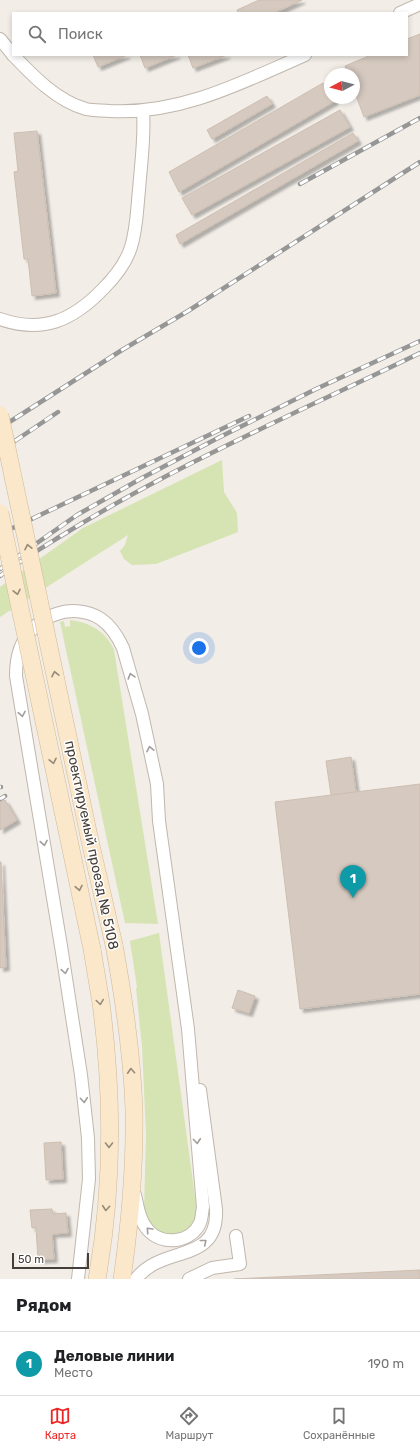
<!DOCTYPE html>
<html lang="ru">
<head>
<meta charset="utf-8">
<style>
  body { margin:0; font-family:Rubik,sans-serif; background:#f2f2f2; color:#202124 }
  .compass { position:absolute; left:324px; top:68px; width:36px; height:36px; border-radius:50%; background:#fff; box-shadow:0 2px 6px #0003; rotate:263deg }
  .scale { position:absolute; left:12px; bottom:10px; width:77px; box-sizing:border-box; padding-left:4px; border:2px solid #453d37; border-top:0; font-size:11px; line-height:14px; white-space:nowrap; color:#453d37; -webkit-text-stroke:3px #fff; paint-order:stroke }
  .you { position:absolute; left:199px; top:648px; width:14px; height:14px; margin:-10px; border:3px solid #fff; border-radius:50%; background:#1a73e8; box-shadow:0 0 0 6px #1a73e833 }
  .badge { display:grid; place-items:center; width:26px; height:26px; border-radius:50%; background:#ec2525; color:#fff; font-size:13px; font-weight:700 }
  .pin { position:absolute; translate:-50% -33px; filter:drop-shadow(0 1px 2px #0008) }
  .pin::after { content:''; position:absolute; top:21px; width:14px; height:12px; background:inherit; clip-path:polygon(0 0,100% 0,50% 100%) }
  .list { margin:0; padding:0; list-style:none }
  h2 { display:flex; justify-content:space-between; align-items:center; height:52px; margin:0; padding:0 16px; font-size:17px }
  h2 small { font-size:13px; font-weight:400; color:#757577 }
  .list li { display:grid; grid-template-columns:26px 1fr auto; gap:12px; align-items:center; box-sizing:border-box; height:64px; padding:0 16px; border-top:1px solid #e0e0e0 }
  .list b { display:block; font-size:15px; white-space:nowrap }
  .list p { margin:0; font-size:13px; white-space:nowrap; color:#757577 }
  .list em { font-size:13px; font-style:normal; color:#757577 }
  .icon { flex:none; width:22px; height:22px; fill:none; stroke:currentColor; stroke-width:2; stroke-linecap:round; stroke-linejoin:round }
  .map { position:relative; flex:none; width:420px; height:1279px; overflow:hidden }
  .search { position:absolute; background:#fff; box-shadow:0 2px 6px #0003; left:12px; right:12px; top:12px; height:44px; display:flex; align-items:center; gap:10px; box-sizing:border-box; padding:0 14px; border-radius:0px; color:#757577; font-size:15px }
  .sheet { height:116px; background:#fff }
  nav { display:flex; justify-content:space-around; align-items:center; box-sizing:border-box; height:56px; border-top:1px solid #e0e0e0; background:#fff; font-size:11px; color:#757577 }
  nav a { display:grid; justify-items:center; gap:2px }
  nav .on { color:#ec2525 }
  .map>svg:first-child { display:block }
  .green { fill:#d5e4b2 }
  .building { fill:#d6cac0; stroke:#cebeb1; filter:url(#shadow) }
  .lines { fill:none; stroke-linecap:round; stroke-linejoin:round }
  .street-casing { stroke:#c0b7ad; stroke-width:14 }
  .secondary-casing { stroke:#cfb999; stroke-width:18 }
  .street { stroke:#fff; stroke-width:12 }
  .secondary { stroke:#fbe7c9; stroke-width:17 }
  .rail-casing { stroke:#969696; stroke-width:4.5 }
  .rail { stroke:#fff; stroke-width:3; stroke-dasharray:9; stroke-linecap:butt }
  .secondary-bridge-casing { stroke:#cfb999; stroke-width:18; stroke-linecap:butt }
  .secondary-bridge { stroke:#fbe7c9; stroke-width:17 }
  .oneway { stroke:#978a79 }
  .oneway2 { stroke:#a29e9b }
  .labels { text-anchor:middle; stroke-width:3; stroke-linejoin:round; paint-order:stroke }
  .street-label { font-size:14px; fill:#453d37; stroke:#fff }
</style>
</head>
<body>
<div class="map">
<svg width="420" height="1279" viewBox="0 0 420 1279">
  <defs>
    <filter id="shadow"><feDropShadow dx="3.5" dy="3.5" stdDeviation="1" flood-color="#0004"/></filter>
  </defs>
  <rect width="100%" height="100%" fill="#f2ede7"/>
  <g class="green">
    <polygon points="222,460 224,492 237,513 238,532 156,564 132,565 124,559 120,551 125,545 128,535 0,617 0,587 83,528"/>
    <path d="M70 620C89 622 107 632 114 650L158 924 125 923 60 622 64 621 65 627 70 626Z"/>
    <polygon points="159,933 196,1204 199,1204 195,1222 190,1229 178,1236 168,1237 152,1230 144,1212 146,1134 142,1046 136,988 137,987 130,941"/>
  </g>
  <g class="building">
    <polygon points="259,0 302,0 274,13 238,13 237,10"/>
    <polygon points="420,34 420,95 364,117 354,90 354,74 348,74 345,66 371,55 407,55 407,39"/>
    <polygon points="93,55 127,55 98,67"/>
    <polygon points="140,55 177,55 145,68"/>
    <polygon points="188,55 227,55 193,68"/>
    <polygon points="323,83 330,93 330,98 333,98 335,101 179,192 169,172"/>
    <polygon points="267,96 272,104 212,139 207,130"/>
    <polygon points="340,110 350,127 192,215 182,198"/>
    <polygon points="37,131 56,293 32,296 28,259 24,259 14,172 18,171 14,133"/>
    <polygon points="353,133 358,141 180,244 176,235"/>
    <polygon points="351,757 356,792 331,795 326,761"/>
    <polygon points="420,784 420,994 300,1009 275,802"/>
    <polygon points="5,800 17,820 0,830 0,802"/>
    <polygon points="0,862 1,862 6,967 0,968"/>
    <polygon points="238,990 255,996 249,1013 232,1008"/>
    <polygon points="61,1142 63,1179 46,1180 44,1143"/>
    <polygon points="52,1209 53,1214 66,1213 68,1233 52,1234 54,1259 38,1260 36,1227 32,1228 30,1210"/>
    <polygon points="420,1270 420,1279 234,1279"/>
  </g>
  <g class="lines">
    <defs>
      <g id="street">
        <polyline points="400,13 420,4"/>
        <polyline points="0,39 13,55"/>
        <path d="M13 55C33 76 57 101 86 109 94 111 103 110 110 111 180 115 243 82 305 55"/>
        <path d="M0 319C43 334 73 320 103 289 115 277 126 263 131 247 137 228 137 208 139 190 141 163 145 137 143 111"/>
        <path d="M78 1279 89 1179 88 1138 81 1075 61 946 16 676C16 667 17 657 20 649 31 617 72 600 101 619 111 626 118 637 123 648L142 714 157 784 159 821 188 1029 203 1207C202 1212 202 1218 200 1223 191 1243 162 1246 148 1230 139 1220 138 1207 135 1195"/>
        <path d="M136 1279C162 1244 219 1265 216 1209L200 1090"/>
        <polyline points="189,1279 212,1268 240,1264 236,1236"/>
      </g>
      <g id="secondary">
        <path d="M114 945C124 999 132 1054 134 1110 135 1166 130 1223 122 1279"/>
        <path d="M92 949C95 967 98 985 101 1003 113 1094 113 1189 97 1279"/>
      </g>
    </defs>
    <use href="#street" class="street-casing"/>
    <use href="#secondary" class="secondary-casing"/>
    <use href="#street" class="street"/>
    <use href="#secondary" class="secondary"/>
    <defs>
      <g id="rail">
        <polyline points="300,184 420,118"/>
        <polyline points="0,428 122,350 188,311 420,162"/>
        <polyline points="0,451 58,412"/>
        <polyline points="0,534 249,416"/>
        <polyline points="0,569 77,515 142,478 218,438 316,389 420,341"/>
        <path d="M0 576C20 561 40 549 61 536 175 465 299 412 420 353"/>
        <polyline points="0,787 1,787"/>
        <polyline points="0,799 5,796"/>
      </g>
    </defs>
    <use href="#rail" class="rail-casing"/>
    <use href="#rail" class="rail"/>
    <defs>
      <g id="secondary-bridge">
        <polyline points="0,415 90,841 114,945"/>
        <polyline points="0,513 92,949"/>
      </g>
    </defs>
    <use href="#secondary-bridge" class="secondary-bridge-casing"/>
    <use href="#secondary-bridge" class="secondary-bridge"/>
  </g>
  <defs><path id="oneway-chevron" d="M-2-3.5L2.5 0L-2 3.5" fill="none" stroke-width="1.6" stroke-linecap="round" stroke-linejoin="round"/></defs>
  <g class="oneway">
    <use href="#oneway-chevron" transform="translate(28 547) rotate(-102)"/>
    <use href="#oneway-chevron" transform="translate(17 592) rotate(78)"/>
    <use href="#oneway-chevron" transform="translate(55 674) rotate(-102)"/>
    <use href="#oneway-chevron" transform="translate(53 761) rotate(78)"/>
    <use href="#oneway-chevron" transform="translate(79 888) rotate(79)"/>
    <use href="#oneway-chevron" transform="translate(100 1002) rotate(82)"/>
    <use href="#oneway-chevron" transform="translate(131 1071) rotate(-94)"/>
    <use href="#oneway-chevron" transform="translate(109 1145) rotate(90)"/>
    <use href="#oneway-chevron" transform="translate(106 1208) rotate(95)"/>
  </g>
  <g class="oneway2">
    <use href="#oneway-chevron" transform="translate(131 676) rotate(-106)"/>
    <use href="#oneway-chevron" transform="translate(22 714) rotate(80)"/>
    <use href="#oneway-chevron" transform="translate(150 749) rotate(-102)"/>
    <use href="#oneway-chevron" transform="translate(44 843) rotate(80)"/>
    <use href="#oneway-chevron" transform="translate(65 971) rotate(81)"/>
    <use href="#oneway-chevron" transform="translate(84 1100) rotate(85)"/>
    <use href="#oneway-chevron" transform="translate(197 1141) rotate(85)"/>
    <use href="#oneway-chevron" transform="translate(149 1230) rotate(-133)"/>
    <use href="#oneway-chevron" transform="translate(204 1242) rotate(-39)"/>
  </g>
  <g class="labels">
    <g class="street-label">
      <text transform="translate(92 845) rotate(78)" y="5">проектируемый проезд № 5108</text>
    </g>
  </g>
</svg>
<svg class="compass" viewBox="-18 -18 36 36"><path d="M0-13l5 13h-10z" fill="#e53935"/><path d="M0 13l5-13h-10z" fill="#757577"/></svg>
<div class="scale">50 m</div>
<div class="you"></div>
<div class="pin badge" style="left:353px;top:898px;background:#0f9aa8">1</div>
<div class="search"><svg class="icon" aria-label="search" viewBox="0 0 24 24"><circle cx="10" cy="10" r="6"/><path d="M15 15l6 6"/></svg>Поиск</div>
</div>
<section class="sheet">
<h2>Рядом<small></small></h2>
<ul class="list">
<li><span class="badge" style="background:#0f9aa8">1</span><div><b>Деловые линии</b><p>Место</p></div><em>190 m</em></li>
</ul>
</section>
<nav>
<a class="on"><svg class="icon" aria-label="map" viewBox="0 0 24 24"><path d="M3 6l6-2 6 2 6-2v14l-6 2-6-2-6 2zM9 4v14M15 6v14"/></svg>Карта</a>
<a><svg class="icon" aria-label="directions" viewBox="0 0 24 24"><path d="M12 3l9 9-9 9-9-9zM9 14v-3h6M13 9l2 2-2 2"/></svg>Маршрут</a>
<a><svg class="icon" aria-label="saved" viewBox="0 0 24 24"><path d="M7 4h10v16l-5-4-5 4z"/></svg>Сохранённые</a>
</nav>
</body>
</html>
